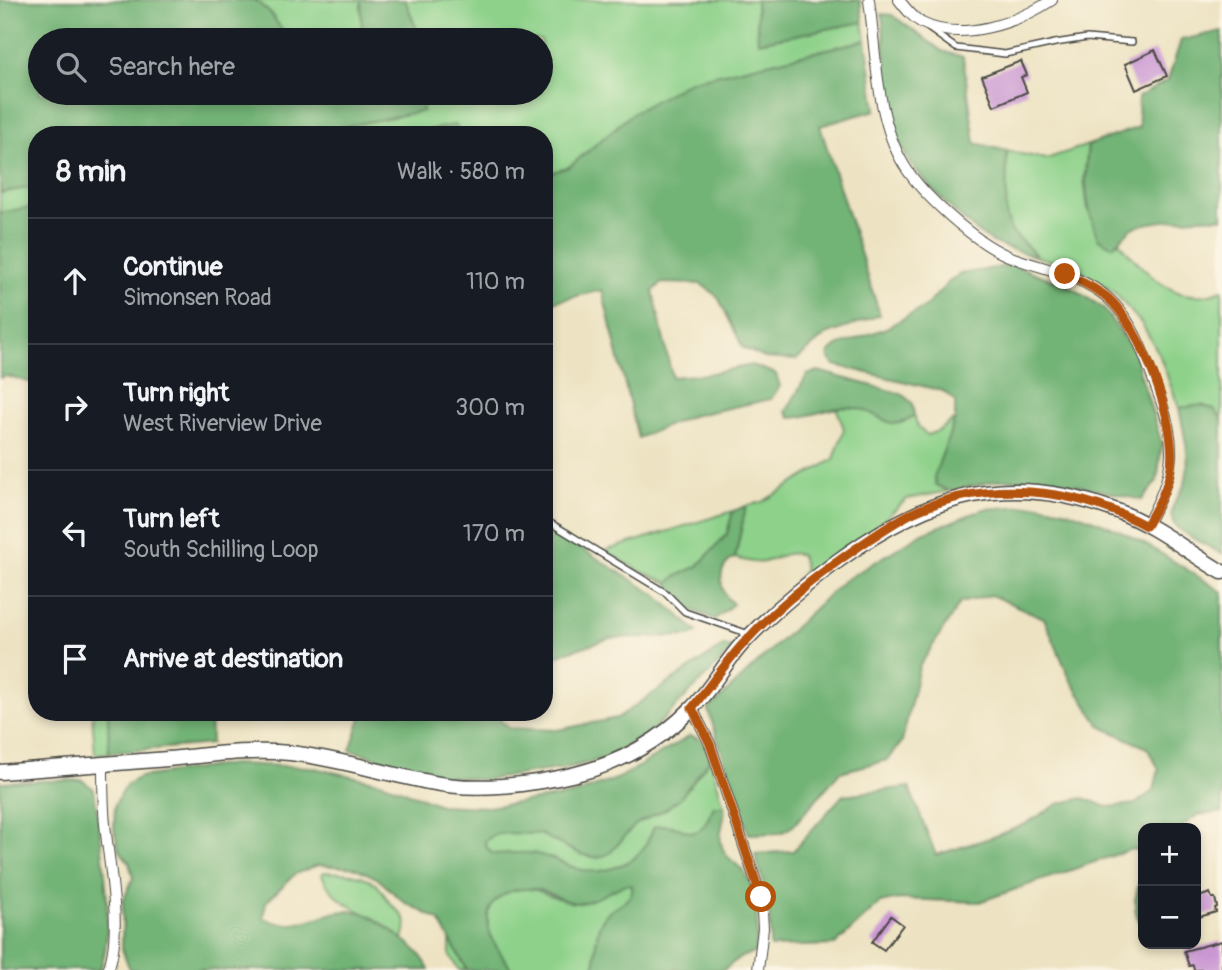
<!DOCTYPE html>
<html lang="en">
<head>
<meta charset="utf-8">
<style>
  body { margin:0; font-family:Pangolin,sans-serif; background:#20242c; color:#f1f3f6 }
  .controls { position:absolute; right:21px; bottom:21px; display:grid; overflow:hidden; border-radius:14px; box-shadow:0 4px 10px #0003 }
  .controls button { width:63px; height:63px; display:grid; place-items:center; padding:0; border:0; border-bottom:2px solid #363941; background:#171b24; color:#f1f3f6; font:35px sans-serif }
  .stop { position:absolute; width:21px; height:21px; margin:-16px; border:5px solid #b45309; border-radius:50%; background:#fff }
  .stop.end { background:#b45309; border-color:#fff; box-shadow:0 2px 7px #0008 }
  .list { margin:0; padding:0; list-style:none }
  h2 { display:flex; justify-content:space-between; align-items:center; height:91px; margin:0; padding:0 28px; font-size:30px }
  h2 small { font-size:23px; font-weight:400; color:#9ea1a6 }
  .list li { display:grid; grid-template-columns:46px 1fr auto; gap:21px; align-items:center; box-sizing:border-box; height:126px; padding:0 28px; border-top:2px solid #363941 }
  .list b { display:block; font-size:26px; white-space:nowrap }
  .list p { margin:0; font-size:23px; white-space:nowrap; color:#9ea1a6 }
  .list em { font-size:23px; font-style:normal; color:#9ea1a6 }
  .icon { flex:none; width:38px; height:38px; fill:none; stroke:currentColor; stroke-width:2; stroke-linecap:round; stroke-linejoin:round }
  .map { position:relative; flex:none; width:1222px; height:970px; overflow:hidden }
  .search { position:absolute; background:#171b24; box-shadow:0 4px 10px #0003; left:28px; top:28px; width:525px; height:77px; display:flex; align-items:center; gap:18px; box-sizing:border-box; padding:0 24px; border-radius:38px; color:#9ea1a6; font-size:26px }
  .panel { position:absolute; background:#171b24; box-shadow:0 4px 10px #0003; left:28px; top:126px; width:525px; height:595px; border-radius:28px }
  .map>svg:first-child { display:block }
  .green { fill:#8dd18a; stroke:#5c7e5a; stroke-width:2 }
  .forest { fill:#72b376; stroke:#4e6f50; stroke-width:2 }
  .building { fill:#ca97d3 }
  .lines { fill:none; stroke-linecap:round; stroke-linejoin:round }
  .lane-casing { stroke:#484742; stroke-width:8 }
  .street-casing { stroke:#484742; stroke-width:12 }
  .secondary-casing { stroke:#484742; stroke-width:17 }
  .lane { stroke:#fff; stroke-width:5 }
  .street { stroke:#fff; stroke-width:10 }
  .secondary { stroke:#fff; stroke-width:14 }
  .route { stroke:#b45309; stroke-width:9 }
</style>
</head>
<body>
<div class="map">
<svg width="1222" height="970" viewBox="0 0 1222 970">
  <rect width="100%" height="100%" fill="#fcf5e5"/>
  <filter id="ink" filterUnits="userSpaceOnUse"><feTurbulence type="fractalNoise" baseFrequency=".0143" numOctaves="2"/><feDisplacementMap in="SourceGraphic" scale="14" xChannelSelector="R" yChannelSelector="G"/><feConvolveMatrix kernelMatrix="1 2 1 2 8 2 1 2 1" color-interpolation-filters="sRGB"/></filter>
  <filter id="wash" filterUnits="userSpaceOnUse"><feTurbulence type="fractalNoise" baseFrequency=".00686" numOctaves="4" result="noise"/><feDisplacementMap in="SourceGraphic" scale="28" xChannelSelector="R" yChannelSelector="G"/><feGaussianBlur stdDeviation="1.57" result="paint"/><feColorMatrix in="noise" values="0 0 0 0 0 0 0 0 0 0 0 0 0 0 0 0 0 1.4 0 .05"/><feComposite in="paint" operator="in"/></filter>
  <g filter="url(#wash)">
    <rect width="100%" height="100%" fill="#ede3c3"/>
    <g class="green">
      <polygon points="255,0 361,0 363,38 362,40 289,40 271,14"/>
      <polygon points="405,0 756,0 758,42 863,22 866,40 690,81 633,113 569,167 544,175 544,135 465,135 454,125 408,135 302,135 422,111 422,93 541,93 541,40 419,40 418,33"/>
      <path d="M1088 145 1084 180 1088 211 1112 246 1119 242C1146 273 1177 310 1222 290V419C1209 404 1197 406 1179 408L1159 354 1142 324 1114 292 1076 268 1038 257 1011 231 1006 215 1007 151 1046 159Z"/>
      <polygon points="37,186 37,206 0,213 0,193"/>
      <path d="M836 407C843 407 852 406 859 408 882 414 891 435 914 415L918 427 927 435 938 431 955 419 934 477 936 485 949 491 907 499 862 539 792 586 805 570 801 555C784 550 779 559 764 562 754 564 744 560 735 558L746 506 762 502 834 459 844 429Z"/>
      <polygon points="733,511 727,534 710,553 698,566 675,577 669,583 642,572 604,551"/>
      <polygon points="92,712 108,712 109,753 95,754"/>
      <path d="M710 759 724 806H714C693 856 688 818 654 827L645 848 634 860 602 873 585 872 532 853 493 854 486 847 485 841 493 835 508 833 540 834 580 854 598 858 610 853 636 824 666 809 681 797Z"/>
      <path d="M324 872C342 873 363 872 377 885 382 890 385 897 390 903 405 919 410 916 403 939 394 933 386 925 376 920 354 908 332 900 322 875Z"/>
      <path d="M625 884H632C635 902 615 904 605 916 594 929 596 953 595 970H512C506 960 496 949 492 938 479 910 498 888 527 889 543 889 554 900 569 901 589 903 608 892 625 884Z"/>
      <polygon points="450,938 467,970 459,970 450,956"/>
    </g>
    <g class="forest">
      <polygon points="0,0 255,0 271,14 289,40 40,40 40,93 422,93 423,111 302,135 37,135 37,186 0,193"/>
      <polygon points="361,0 405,0 418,33 419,40 362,40"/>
      <polygon points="756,0 860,0 863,22 758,42"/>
      <path d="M882 14 892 15 942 51 963 57 975 143 1007 151 1006 215 1011 231 1038 257C1025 253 1010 250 997 244 973 234 910 171 901 146 886 104 886 58 882 14Z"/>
      <path d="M1222 31V218C1206 216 1147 221 1133 228 1125 233 1121 241 1112 246L1098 239C1085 204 1084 182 1088 145L1139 127 1138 97 1168 80 1181 40Z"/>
      <polygon points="866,40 876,110 820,126 880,315 826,335 796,360 765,358 743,348 718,297 701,284 662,283 653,291 672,377 707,374 752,365 776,374 780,386 771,399 691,416 638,438 602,290 544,304 544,175 569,167 633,113 690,81"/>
      <polygon points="454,125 465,135 408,135"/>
      <polygon points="37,206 37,384 6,376 0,378 0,213"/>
      <polygon points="1013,265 1069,286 1103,308 1133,350 1162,444 1157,481 1142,500 1050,479 1000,480 949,491 936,485 934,477 955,419 955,401 943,391 835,365 829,359 829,353 837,346 886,328 925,307 950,281 960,274"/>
      <path d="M818 371 902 394 912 403 914 415C890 436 880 411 855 408 832 405 813 417 791 418L786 412 807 375Z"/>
      <path d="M1202 405 1215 410 1222 419V554C1211 547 1182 535 1175 525 1165 510 1179 498 1184 485 1193 461 1183 432 1179 408Z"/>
      <path d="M1040 505C1111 517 1163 554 1222 592V812L1197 815 1180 828H1143V852L1132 849 979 902 899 899 880 903 835 945 770 947C772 914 765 885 755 854L793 851 843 795 909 787 936 855 993 837 1025 824 1058 804 1083 798 1108 807 1135 804 1154 790 1159 769 1147 748 1100 726 1070 679 1044 618 991 595 960 603 919 667 902 742 887 760 840 772 793 826 781 833 749 834 708 710 842 582 923 533 984 509Z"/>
      <path d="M746 506 735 558C716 566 718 592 733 604L715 619 688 609 670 590 669 583 675 577 698 566 710 553 727 534 733 511Z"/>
      <polygon points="544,525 656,595 697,632 690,636 611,638 561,654 544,664"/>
      <polygon points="723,646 734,648 650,733 606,758 572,767 484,780 436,775 350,750 363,712 500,712 500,720 509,728 557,730 617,718"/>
      <polygon points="108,712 210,712 211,744 109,753"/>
      <path d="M690 736C704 739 706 745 710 759L681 797 666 809 636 824 610 853 598 858 580 854 540 834 508 833 493 835 485 841 486 847 493 854C505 854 519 852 531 853 568 858 578 882 619 866 639 858 646 847 654 827 687 818 693 856 714 806H724C727 819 718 830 721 843 723 857 736 862 744 872 759 893 758 928 756 952L741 957 723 970H595C596 954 594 929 605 916 615 904 635 902 632 885L625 884C611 891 595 901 580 903 567 904 556 895 544 891 512 882 475 901 492 938 496 949 506 960 512 970H467L439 920 404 902 377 878 356 868 318 865 295 874 266 902 263 917C298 938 325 905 359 912 372 915 385 926 396 934 412 946 421 952 429 970H130L122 949 123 901 133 878 129 862 119 850 114 830 115 804 126 785 140 777 232 764 310 767 384 783 440 805 488 807 571 795 619 778Z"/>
      <path d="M82 780 94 789C100 839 117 923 100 970H0V782Z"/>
      <path d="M1143 869V926C1128 909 1138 889 1143 869Z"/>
    </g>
    <g id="blocks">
      <g class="building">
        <polygon points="1155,50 1167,76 1136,90 1125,64"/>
        <polygon points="1021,61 1027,75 1021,77 1027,92 994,106 982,76"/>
        <polygon points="1210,893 1212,898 1215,898 1217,907 1215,908 1216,912 1196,918 1196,898"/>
        <polygon points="891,916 903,925 884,950 872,942"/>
        <polygon points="1222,941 1222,970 1194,970 1193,965 1189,966 1184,951"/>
      </g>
    </g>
  </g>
  <g filter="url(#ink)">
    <use href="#blocks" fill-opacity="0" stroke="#484742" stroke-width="2"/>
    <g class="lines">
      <defs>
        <g id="lane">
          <polyline points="928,28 956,48 1005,54 1055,43 1087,38 1132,42"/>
          <polyline points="544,519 666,593 685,612 749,634"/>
        </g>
        <g id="street">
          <path d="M869 0C876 52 876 119 904 165 922 195 974 241 1006 255 1040 269 1079 273 1108 298 1135 322 1145 358 1157 390 1179 448 1175 472 1146 526"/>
          <path d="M899 0C906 9 913 18 922 23 961 43 1019 22 1052 0"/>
          <polyline points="692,708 710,744 761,897 763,928 758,970"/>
          <path d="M103 764C103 784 103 804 105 824 109 866 123 931 108 970"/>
        </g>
        <path id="secondary" d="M0 772C56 768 112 763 168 759 209 755 250 749 290 753 337 758 382 773 429 782 475 792 531 785 576 774 620 763 660 741 692 708 711 689 724 664 742 644 771 613 805 585 839 560 930 494 1008 470 1117 511 1155 525 1188 552 1222 572"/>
      </defs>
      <use href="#lane" class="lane-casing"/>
      <use href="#street" class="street-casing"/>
      <use href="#secondary" class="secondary-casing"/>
      <use href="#lane" class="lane"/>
      <use href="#street" class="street"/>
      <use href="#secondary" class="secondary"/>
    </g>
  </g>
  <g class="lines" filter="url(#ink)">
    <path class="route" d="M761 897 710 744 692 708C709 687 724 665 742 645 769 615 801 588 834 564 858 547 884 528 910 514 986 478 1074 487 1146 526 1157 507 1168 488 1171 466 1177 422 1141 327 1108 298 1095 287 1080 281 1065 274"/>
  </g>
</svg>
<div class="controls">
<button>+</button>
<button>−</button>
</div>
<div class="stop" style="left:761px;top:897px"></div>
<div class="stop end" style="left:1065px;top:274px"></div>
<div class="search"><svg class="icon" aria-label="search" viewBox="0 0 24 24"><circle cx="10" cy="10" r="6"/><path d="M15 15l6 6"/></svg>Search here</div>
<section class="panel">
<h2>8 min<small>Walk · 580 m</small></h2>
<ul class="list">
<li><svg class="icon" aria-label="ahead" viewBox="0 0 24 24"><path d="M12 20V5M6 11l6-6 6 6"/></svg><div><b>Continue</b><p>Simonsen Road</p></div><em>110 m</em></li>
<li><svg class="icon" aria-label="right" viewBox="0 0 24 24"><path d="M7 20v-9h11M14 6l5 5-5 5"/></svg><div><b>Turn right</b><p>West Riverview Drive</p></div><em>300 m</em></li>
<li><svg class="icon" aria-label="left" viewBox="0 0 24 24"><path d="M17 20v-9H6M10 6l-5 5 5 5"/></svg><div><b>Turn left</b><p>South Schilling Loop</p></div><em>170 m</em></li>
<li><svg class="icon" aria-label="arrive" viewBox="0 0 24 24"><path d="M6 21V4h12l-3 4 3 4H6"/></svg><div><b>Arrive at destination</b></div></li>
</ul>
</section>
</div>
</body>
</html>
